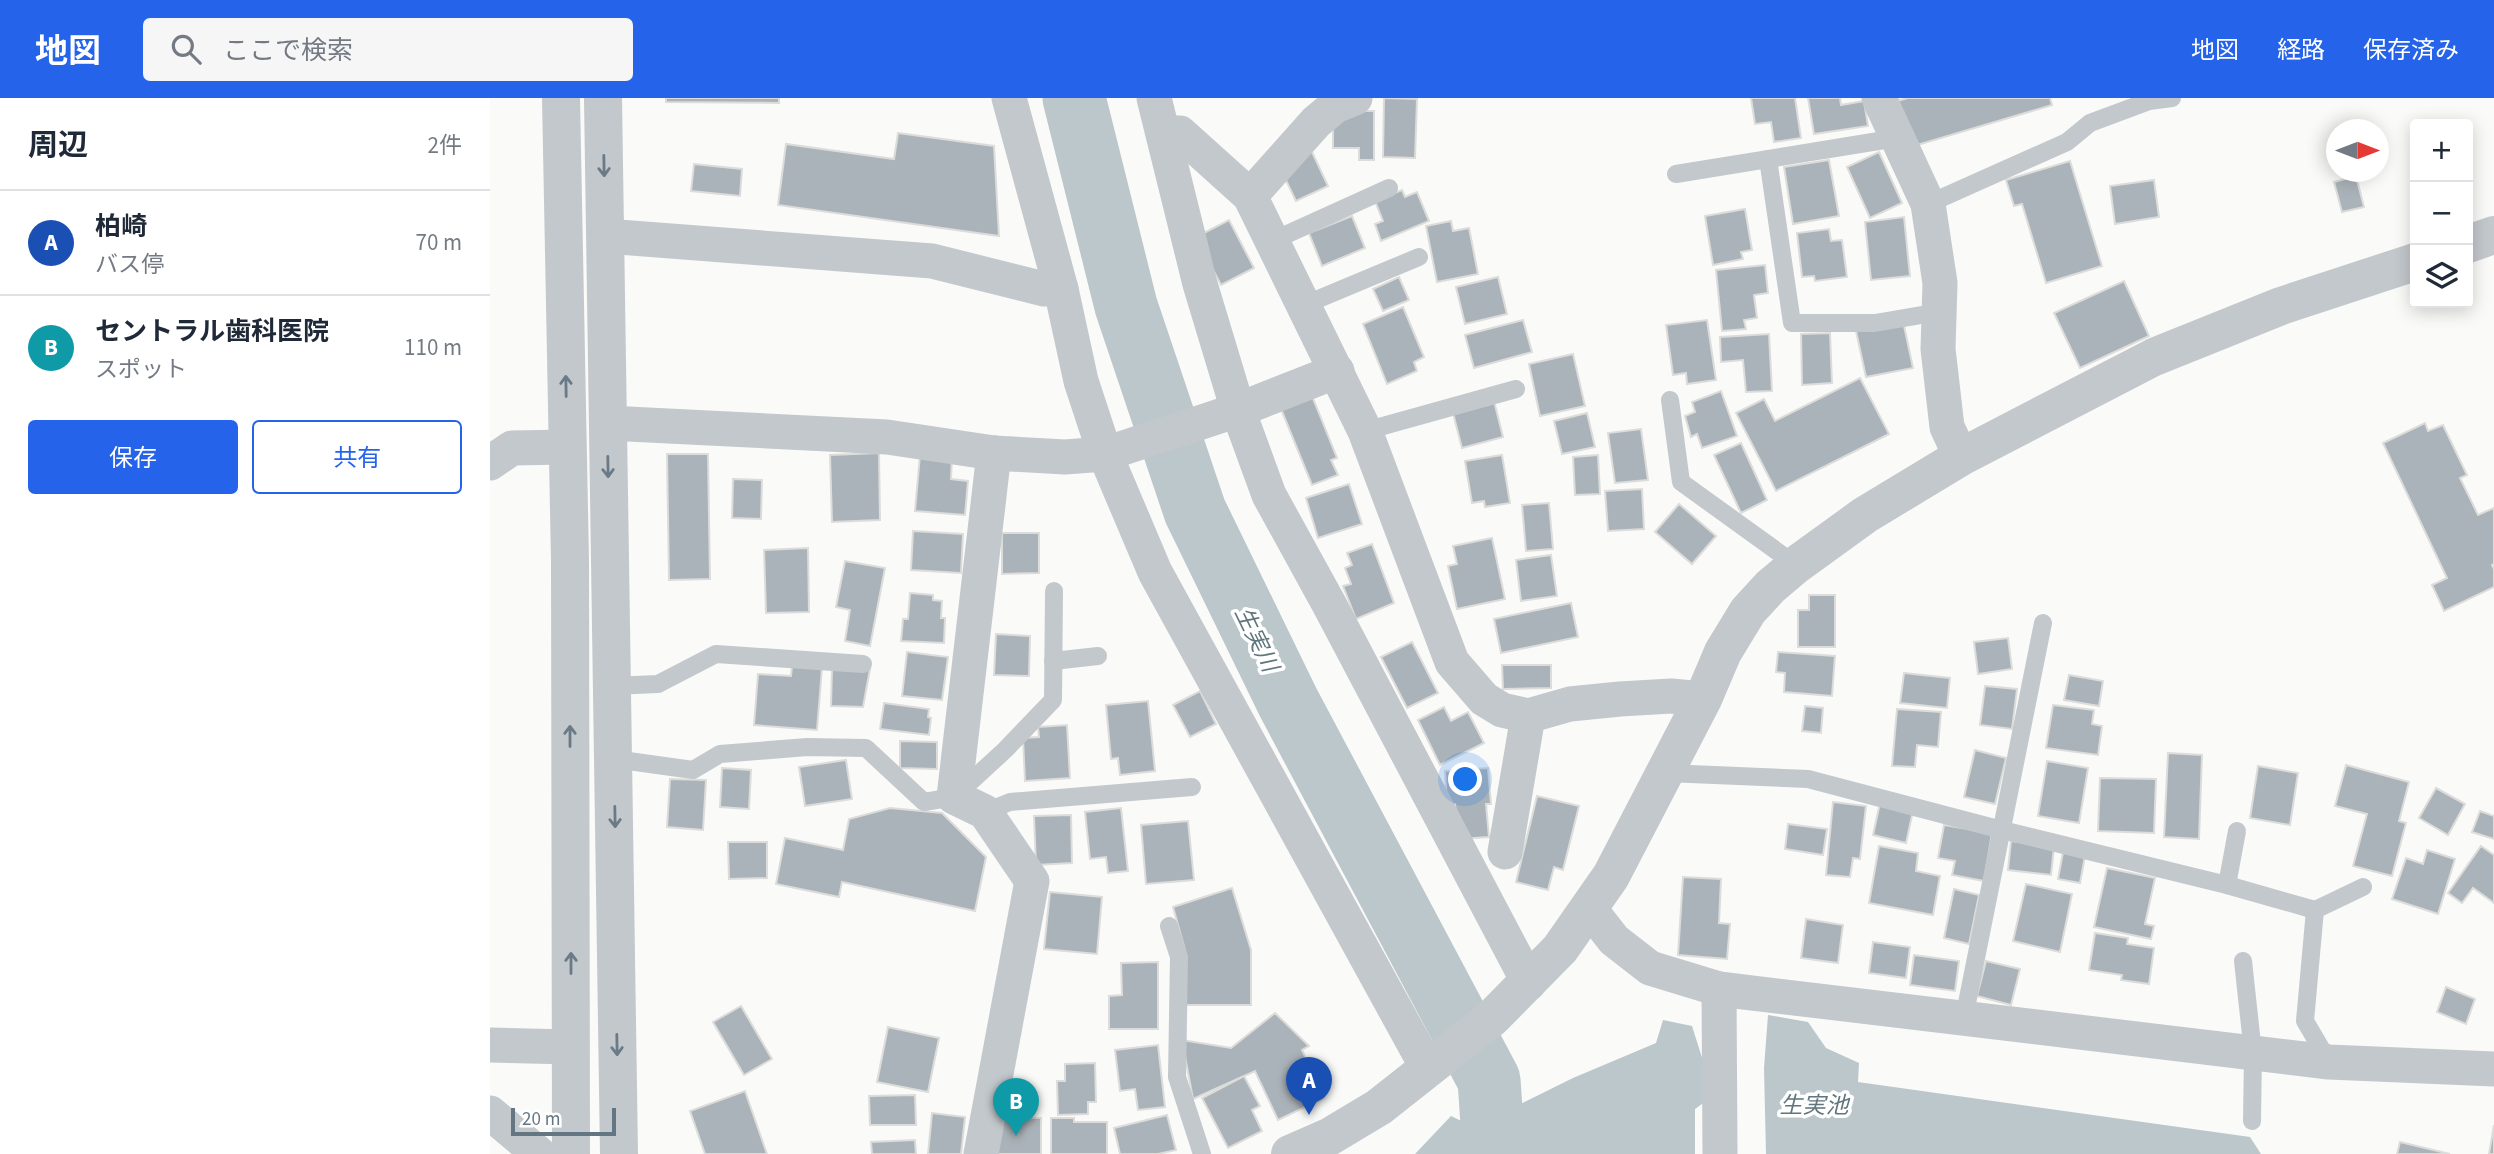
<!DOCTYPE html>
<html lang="ja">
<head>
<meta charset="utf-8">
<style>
  body { margin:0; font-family:"Source Sans 3","Noto Sans JP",sans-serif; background:#f6f6f7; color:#1f2937 }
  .controls { position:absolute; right:21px; top:21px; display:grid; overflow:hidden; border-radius:7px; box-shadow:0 4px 18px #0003 }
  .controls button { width:63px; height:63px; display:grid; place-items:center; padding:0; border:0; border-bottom:2px solid #e0e1e3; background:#fff; color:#1f2937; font:35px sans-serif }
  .compass { position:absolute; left:1836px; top:21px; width:63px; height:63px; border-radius:50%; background:#fff; box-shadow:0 4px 18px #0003; rotate:90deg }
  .scale { position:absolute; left:21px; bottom:18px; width:105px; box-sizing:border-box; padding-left:7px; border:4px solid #657683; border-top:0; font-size:19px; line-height:24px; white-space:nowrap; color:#657683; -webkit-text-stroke:5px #fff; paint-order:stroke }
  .you { position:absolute; left:976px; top:682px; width:24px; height:24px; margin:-18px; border:5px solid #fff; border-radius:50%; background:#1a73e8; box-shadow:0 0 0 10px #1a73e833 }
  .badge { display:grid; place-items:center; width:46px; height:46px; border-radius:50%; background:#2563eb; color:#fff; font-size:23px; font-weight:700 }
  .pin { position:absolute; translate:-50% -58px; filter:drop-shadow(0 2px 4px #0008) }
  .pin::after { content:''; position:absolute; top:37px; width:24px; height:21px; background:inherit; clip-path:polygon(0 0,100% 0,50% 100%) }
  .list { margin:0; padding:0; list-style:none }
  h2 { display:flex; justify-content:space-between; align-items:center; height:91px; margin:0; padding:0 28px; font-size:30px }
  h2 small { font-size:23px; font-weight:400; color:#747a83 }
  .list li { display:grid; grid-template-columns:46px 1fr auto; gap:21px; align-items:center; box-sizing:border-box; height:105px; padding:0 28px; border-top:2px solid #e0e1e3 }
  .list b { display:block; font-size:26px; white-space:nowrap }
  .list p { margin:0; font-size:23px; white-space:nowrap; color:#747a83 }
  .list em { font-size:23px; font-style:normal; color:#747a83 }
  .actions { display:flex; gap:14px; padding:21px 28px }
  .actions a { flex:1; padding:16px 0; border:2px solid #2563eb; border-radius:7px; text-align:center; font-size:24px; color:#2563eb }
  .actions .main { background:#2563eb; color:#fff }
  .icon { flex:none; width:38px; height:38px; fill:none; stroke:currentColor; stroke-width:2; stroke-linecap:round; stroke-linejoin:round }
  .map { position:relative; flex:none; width:2004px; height:1056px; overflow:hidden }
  header { display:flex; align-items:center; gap:42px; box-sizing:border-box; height:98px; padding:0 35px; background:#2563eb; color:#fff }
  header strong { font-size:33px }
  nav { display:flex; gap:38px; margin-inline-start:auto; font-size:24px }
  .search { width:490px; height:63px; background:#f6f6f7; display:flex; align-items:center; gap:18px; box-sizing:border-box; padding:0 24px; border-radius:7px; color:#747a83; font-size:26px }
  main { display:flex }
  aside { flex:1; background:#fff }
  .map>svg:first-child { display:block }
  .water { fill:#bbc7cb }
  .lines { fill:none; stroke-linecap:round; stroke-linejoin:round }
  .river { stroke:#bbc7cb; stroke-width:63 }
  .building { fill:#aab3b9; stroke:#dcdcda; stroke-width:2 }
  .service { stroke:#c3c8cc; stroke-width:18 }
  .minor { stroke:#c3c8cc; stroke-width:35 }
  .tertiary { stroke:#c3c8cc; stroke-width:38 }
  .oneway { stroke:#6a7a87 }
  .labels { text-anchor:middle; stroke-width:7; stroke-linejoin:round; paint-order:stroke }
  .water-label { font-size:23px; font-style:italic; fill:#60757c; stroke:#fff }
</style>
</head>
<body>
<header>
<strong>地図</strong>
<div class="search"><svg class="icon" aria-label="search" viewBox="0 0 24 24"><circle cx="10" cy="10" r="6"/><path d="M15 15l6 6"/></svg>ここで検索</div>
<nav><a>地図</a><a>経路</a><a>保存済み</a></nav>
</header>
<main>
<aside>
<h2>周辺<small>2件</small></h2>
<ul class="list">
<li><span class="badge" style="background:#1a4fb4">A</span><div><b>柏崎</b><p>バス停</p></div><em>70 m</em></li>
<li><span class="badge" style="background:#0f9aa8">B</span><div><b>セントラル歯科医院</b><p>スポット</p></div><em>110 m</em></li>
</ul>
<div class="actions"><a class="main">保存</a><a>共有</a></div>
</aside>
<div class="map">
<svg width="2004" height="1056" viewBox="0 0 2004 1056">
  <rect width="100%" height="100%" fill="#fafaf8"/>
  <g class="water">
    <polygon points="1278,917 1318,924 1336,950 1369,965 1368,984 1760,1039 1771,1056 1276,1056 1274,970"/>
    <polygon points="1173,922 1202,928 1214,966 1216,1003 1205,1011 1205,1056 925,1056 961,1018 984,1029 1083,980 1166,945"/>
  </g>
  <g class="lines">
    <polyline class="river" points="584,0 636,208 705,413 798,604 999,982 1004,1056"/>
  </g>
  <g class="building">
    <polygon points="176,0 289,0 289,5 176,4"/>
    <polygon points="894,0 927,1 925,60 893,59"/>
    <polygon points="1261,0 1305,0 1311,40 1284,44 1281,24 1265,26"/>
    <polygon points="1318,0 1350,0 1351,7 1374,3 1378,28 1324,36"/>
    <polygon points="1418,0 1560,0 1562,7 1417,50 1404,4"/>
    <polygon points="843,13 884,13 884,62 869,62 869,50 843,50"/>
    <polygon points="408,35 504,48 509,138 288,107 296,46 404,61"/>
    <polygon points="822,54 838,88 806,103 790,70"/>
    <polygon points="1389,54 1412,105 1380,120 1357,69"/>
    <polygon points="1339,62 1349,118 1303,126 1294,69"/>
    <polygon points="1580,63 1612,168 1556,185 1532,106 1524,108 1516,82"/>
    <polygon points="204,66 252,71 250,98 201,93"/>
    <polygon points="1866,78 1874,109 1852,114 1844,84"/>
    <polygon points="1664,82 1669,119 1625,126 1620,88"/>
    <polygon points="912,92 915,99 927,94 939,123 891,143 885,126 893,123 885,103"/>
    <polygon points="1255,111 1262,152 1251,154 1253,161 1223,167 1215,118"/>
    <polygon points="862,118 875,150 832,168 819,135"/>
    <polygon points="1414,119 1420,178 1381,182 1375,124"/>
    <polygon points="739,122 764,170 731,187 706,139"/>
    <polygon points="961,123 963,133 979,130 988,176 947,184 936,128"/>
    <polygon points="1339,131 1341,143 1352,142 1357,179 1325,183 1324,178 1312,179 1307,135"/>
    <polygon points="1275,167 1278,195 1264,197 1267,220 1254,222 1256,231 1232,233 1226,172"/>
    <polygon points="909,179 919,202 893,213 883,191"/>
    <polygon points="1008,179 1017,216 975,226 966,189"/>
    <polygon points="1634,183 1659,238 1590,270 1564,215"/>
    <polygon points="913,209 934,259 924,264 927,273 897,286 873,226"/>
    <polygon points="1033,222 1042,254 984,270 975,237"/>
    <polygon points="1217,222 1226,282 1197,286 1196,275 1183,277 1176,227"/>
    <polygon points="1413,223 1423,270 1376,279 1366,233"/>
    <polygon points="1340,235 1342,285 1312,287 1311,236"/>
    <polygon points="1279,236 1282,293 1256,294 1253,262 1231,264 1230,239"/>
    <polygon points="1083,256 1095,308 1050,318 1039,266"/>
    <polygon points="1370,280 1399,336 1286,393 1246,315 1274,301 1285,323"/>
    <polygon points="820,293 847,360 841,362 848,377 822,387 789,306"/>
    <polygon points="1231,293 1247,338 1212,350 1207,336 1201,339 1195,318 1205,314 1202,304"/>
    <polygon points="1004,303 1013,339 972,350 963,315"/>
    <polygon points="1097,315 1105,349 1072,356 1064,323"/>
    <polygon points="1935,325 1938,333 1953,327 1977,377 1970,380 1988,417 2004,410 2004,466 2002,467 2004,471 2004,489 1954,513 1942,487 1957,480 1893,345"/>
    <polygon points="1151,331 1158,382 1125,385 1118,335"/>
    <polygon points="1251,345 1277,402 1251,415 1224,357"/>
    <polygon points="389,355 390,422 342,424 340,357"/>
    <polygon points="177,356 218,356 220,481 179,482"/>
    <polygon points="430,357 462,359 461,381 478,383 475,417 425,413"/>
    <polygon points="1012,357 1020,405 995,409 994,403 982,405 975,363"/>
    <polygon points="1108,357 1110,396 1085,397 1083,359"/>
    <polygon points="243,381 272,382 271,421 242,420"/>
    <polygon points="859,386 872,426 828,440 816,400"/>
    <polygon points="1152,391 1154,431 1118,433 1115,393"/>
    <polygon points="1059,405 1063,451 1036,453 1032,407"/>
    <polygon points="1189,406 1226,438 1202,466 1165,434"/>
    <polygon points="423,433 473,436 471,475 421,472"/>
    <polygon points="512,435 549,435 549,475 512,476"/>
    <polygon points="1002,440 1015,501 967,511 958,468 967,466 963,448"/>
    <polygon points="882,446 904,505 866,521 853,488 861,486 855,470 862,467 857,455"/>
    <polygon points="318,450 319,514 276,515 274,452"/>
    <polygon points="1061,457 1067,498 1031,503 1026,462"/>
    <polygon points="355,463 395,470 380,548 355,543 360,512 346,509"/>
    <polygon points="420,495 443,497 443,502 452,503 451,520 455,520 454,545 411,543 413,521 418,521"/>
    <polygon points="1319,497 1345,497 1345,549 1308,549 1308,512 1319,512"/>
    <polygon points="1081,505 1088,539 1011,555 1004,521"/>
    <polygon points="506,536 540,538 539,578 504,577"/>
    <polygon points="1518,540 1522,571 1488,576 1484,544"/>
    <polygon points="922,544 948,595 917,610 891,559"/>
    <polygon points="417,554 458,559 452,602 412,598"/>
    <polygon points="1288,554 1345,558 1342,598 1294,594 1295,575 1286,574"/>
    <polygon points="1012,567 1061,567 1061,590 1013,591"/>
    <polygon points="302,568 332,570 327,632 264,627 268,576 301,578"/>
    <polygon points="342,570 380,571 373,609 341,608"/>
    <polygon points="1414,575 1460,580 1457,610 1410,605"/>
    <polygon points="1579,577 1613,583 1609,608 1574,602"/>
    <polygon points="1495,588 1527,591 1522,631 1490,627"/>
    <polygon points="710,593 726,626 700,639 683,607"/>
    <polygon points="658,603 665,673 630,677 628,660 621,661 616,607"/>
    <polygon points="394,605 439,611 438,619 441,620 439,637 390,631"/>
    <polygon points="1563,607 1604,612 1602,626 1612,628 1608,657 1556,650"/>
    <polygon points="1315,608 1333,610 1331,635 1312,633"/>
    <polygon points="954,609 961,623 978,614 994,645 950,667 928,622"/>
    <polygon points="1407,611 1451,614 1448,649 1427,647 1425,669 1402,668"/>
    <polygon points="577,627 580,680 535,683 533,640 549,639 548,629"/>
    <polygon points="410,643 447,644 447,671 410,670"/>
    <polygon points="1485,652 1516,660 1505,706 1474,699"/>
    <polygon points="1678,655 1712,657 1709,741 1674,739"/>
    <polygon points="356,662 362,701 315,708 309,669"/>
    <polygon points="1557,663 1598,670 1589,725 1548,718"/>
    <polygon points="1856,667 1919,684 1909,723 1916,725 1902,778 1863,768 1877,716 1845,708"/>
    <polygon points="1768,668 1808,675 1800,727 1760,720"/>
    <polygon points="232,670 261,672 259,711 230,709"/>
    <polygon points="998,670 1001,706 996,706 999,739 968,741 965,706 957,707 955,673"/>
    <polygon points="1610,680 1666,681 1664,735 1608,733"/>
    <polygon points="180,681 216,682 213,732 177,729"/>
    <polygon points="1946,690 1975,706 1958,737 1929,720"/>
    <polygon points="1047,698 1089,708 1073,772 1064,769 1058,792 1026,784"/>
    <polygon points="1343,704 1376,708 1370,761 1363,760 1360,779 1336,777"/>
    <polygon points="1390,705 1423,713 1416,745 1383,737"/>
    <polygon points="400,710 452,715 496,759 485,813 352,784 349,799 286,786 295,740 353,752 359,721"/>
    <polygon points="631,710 638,773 618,775 616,759 600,761 595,714"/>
    <polygon points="1990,713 2004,718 2004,741 1982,734"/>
    <polygon points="581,717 582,765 546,767 544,718"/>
    <polygon points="698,723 704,782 656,786 651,727"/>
    <polygon points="1298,726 1337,731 1333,757 1295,751"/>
    <polygon points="1454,727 1502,735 1494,783 1462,777 1465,763 1448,760"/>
    <polygon points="1521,743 1564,749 1561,777 1518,772"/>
    <polygon points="238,744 277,744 277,780 239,781"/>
    <polygon points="1389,748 1428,755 1426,773 1450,778 1443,817 1379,805"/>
    <polygon points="1991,748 2004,757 2004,805 1983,790 1972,805 1958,795"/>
    <polygon points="1937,752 1965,761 1948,816 1902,801 1916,760 1933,766"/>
    <polygon points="1573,754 1595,758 1590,785 1568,781"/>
    <polygon points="1617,770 1665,780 1655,826 1664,828 1661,841 1604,829"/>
    <polygon points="1193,779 1231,781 1229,825 1240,826 1237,861 1188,857"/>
    <polygon points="1536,786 1582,796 1570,854 1523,843"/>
    <polygon points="742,790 761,852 761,907 695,907 695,852 683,809"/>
    <polygon points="1464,791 1489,797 1479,846 1454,840"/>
    <polygon points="560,794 612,799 607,856 554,851"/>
    <polygon points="1316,821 1353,827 1348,865 1311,860"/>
    <polygon points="1605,835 1638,840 1637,846 1664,850 1659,886 1631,882 1632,877 1599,872"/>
    <polygon points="1383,844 1420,849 1416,880 1379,875"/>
    <polygon points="1424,857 1469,863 1465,893 1420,887"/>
    <polygon points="1496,863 1530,871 1521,907 1487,898"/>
    <polygon points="668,864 668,931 619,931 619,898 632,897 631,865"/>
    <polygon points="1956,889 1985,901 1976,926 1947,914"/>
    <polygon points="251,908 282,961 254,977 223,924"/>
    <polygon points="785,915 819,948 812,952 834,1000 788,1022 765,973 703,1001 692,942 741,950"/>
    <polygon points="398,929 449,940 438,994 387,984"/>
    <polygon points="668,947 675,1009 648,1012 645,991 630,993 625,952"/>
    <polygon points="605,965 606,1004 598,1004 598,1016 568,1017 567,983 575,983 575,966"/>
    <polygon points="754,978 770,1008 762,1012 772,1033 738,1050 712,1000"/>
    <polygon points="255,993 277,1056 215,1056 200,1013"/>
    <polygon points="425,997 426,1027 380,1027 379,998"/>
    <polygon points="442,1015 475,1019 471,1056 438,1056"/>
    <polygon points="677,1017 686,1052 668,1056 630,1056 624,1030"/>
    <polygon points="502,1019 551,1020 551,1056 501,1056"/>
    <polygon points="561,1020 584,1020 584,1024 617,1024 617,1056 561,1056"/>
    <polygon points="2004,1027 2004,1056 1999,1056"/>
    <polygon points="425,1042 426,1056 382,1056 381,1044"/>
    <polygon points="1910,1044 1960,1056 1907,1056"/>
  </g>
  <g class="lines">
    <g class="service">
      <polyline points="1278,61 1302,225 1385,225 1449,214"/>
      <polyline points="1186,76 1407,40"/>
      <polyline points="1438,106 1577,44 1600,25 1659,3 1682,0"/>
      <polyline points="782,143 899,90"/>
      <polyline points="814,207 929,159"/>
      <polyline points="1180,302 1191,384 1306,467"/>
      <polyline points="875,333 1026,291"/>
      <polyline points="563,563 608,558"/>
      <polyline points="122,588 168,586 226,556 373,566"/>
      <polyline points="124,661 203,672 230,656 317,649 376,650 434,704 464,699 515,652 563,602 564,493"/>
      <polyline points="1176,675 1318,681 1512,732 1737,787 1825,812"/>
      <polyline points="495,714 520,704 702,689"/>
      <polyline points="1737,787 1747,733"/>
      <polyline points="679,828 689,859 687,979 712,1056"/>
      <polyline points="1753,863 1763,955 1762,1023"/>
      <polyline points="1474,920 1553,525"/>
      <polyline points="1839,964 1815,923 1825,812 1873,789"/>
    </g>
    <g class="minor">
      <polyline points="519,0 571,191 591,283 615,356 665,474 938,971"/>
      <polyline points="664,0 710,186 748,312 779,397 839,506 1039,885"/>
      <polyline points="1389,0 1438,106 1450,185 1448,251 1457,329 1471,359"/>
      <polyline points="673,35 690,35 760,98 875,333 962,564 994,601 1012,612 1038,618 1080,606 1130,601 1181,598 1213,601"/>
      <polyline points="760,98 826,24 845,8 865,0"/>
      <polyline points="115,138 442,163 554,191 571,191"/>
      <polyline points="118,325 397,339 504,355 575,359 615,356 748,312 847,273"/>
      <polyline points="0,365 22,350 77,349"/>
      <polyline points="1015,754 1038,618"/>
      <polyline points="1099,810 1124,842 1160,870 1229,891 1839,964 2004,971"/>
      <polyline points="1229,891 1230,1056"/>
      <polyline points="0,947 81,949"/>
      <polyline points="0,1015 49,1056"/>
      <polyline points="491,1056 542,783 495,714 464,699 504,355"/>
    </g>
    <g class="tertiary">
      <polyline points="71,0 80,463 81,1056"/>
      <polyline points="113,0 129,1056"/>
      <polyline points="1978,146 2004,137"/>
      <polyline points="800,1056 839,1039 889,1009 1003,919 1070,851 1121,778 1213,601 1233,554 1258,513 1280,489 1306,467 1375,417 1471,359 1664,259 1791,208 1925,164"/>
    </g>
  </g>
  <defs><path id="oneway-shaft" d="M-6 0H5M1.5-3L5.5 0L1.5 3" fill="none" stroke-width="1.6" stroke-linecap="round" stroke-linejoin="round" transform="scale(1.75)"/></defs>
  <g class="oneway">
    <use href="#oneway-shaft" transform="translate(114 68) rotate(89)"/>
    <use href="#oneway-shaft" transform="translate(76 288) rotate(-91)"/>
    <use href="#oneway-shaft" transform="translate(118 369) rotate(89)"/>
    <use href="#oneway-shaft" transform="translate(80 638) rotate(-90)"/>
    <use href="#oneway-shaft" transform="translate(125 719) rotate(89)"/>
    <use href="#oneway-shaft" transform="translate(81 865) rotate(-90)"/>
    <use href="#oneway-shaft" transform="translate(127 947) rotate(89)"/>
  </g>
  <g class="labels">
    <g class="water-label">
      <text transform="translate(767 541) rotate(64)" y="8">生実川</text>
      <text x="1324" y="1015">生実池</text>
    </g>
  </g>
</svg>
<div class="controls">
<button>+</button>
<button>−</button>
<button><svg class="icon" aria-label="layers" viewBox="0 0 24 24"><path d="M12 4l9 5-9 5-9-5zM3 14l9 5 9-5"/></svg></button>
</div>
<svg class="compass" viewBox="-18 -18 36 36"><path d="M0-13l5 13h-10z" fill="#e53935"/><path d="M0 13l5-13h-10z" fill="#747a83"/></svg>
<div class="scale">20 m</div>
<div class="you"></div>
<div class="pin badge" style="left:819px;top:1017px;background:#1a4fb4">A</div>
<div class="pin badge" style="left:526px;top:1038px;background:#0f9aa8">B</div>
</div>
</main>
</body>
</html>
